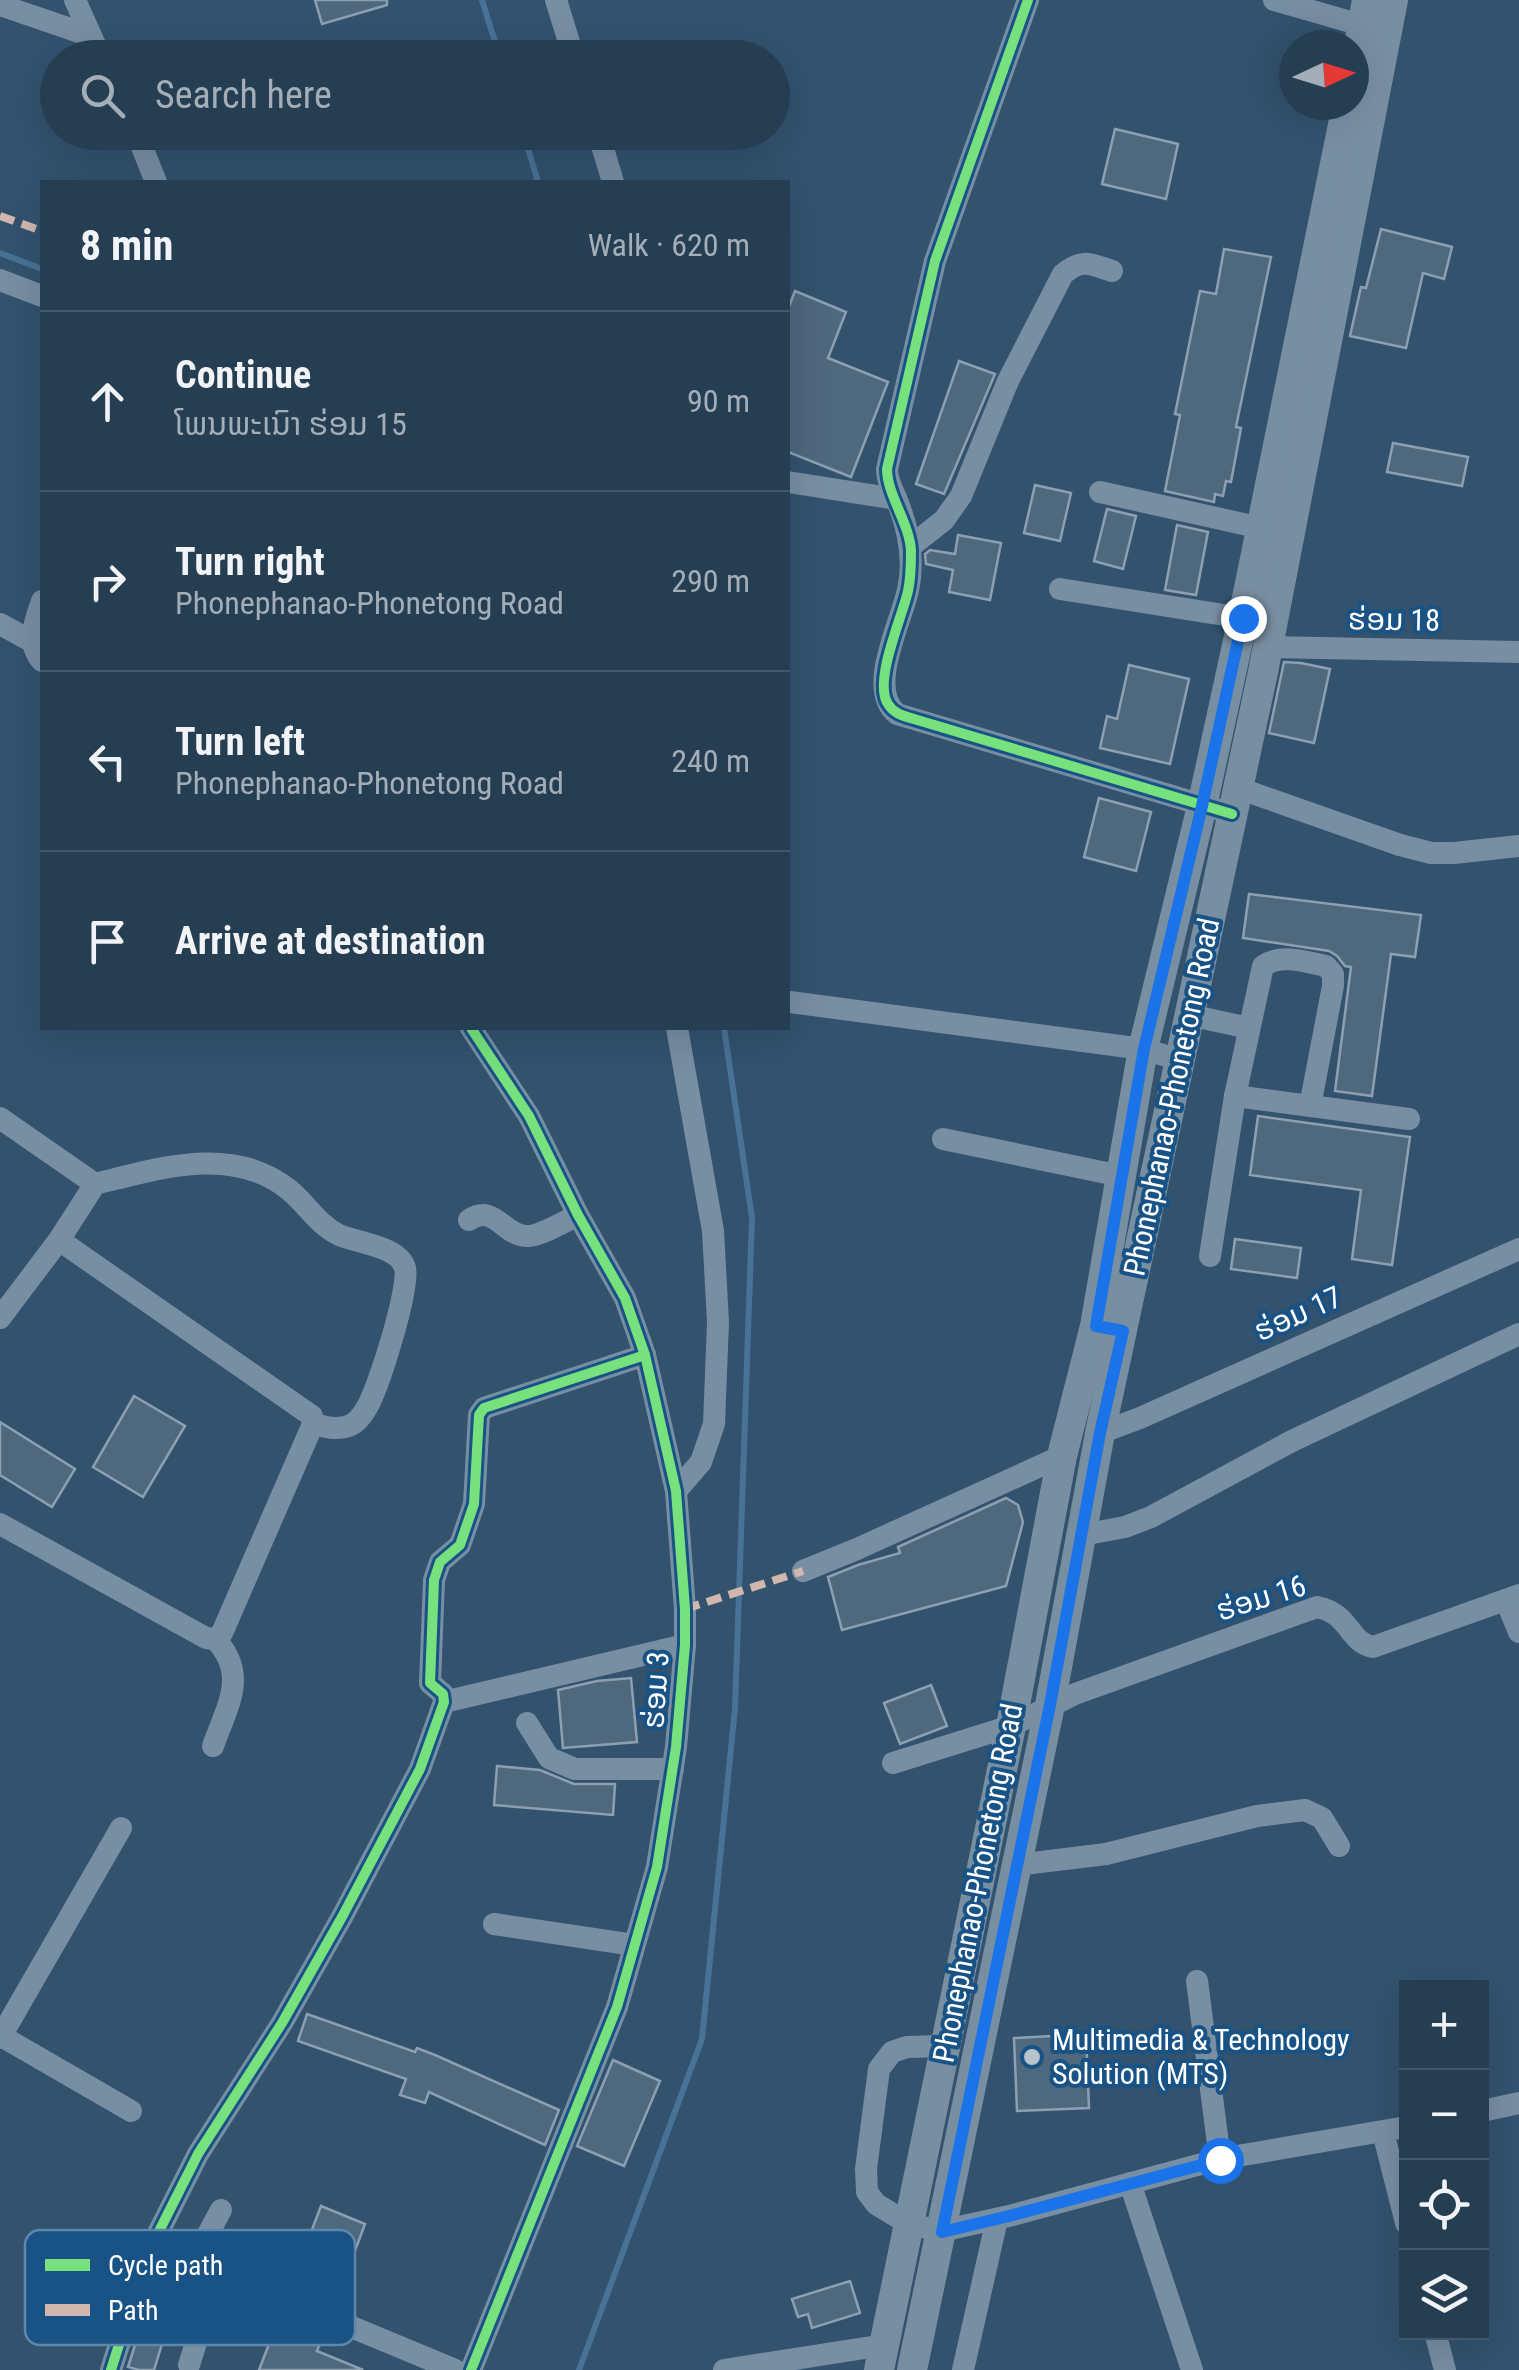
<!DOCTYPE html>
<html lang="en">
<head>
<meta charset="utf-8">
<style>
  body { margin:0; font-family:"Roboto Condensed","Noto Sans Lao",sans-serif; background:#2e4559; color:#f1f3f6 }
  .controls { position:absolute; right:30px; bottom:30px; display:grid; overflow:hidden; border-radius:0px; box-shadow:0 10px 40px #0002 }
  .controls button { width:90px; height:90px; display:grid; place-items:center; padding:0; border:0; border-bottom:2px solid #425769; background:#263e52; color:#f1f3f6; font:50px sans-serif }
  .compass { position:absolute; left:1279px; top:30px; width:90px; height:90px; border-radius:50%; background:#263e52; box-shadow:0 10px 40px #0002; rotate:86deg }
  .stop { position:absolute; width:30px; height:30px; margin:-22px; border:8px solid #1a73e8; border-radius:50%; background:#fff }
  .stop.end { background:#1a73e8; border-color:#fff; box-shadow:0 2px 10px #0008 }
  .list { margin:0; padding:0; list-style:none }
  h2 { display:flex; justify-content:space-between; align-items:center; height:130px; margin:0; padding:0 40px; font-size:42px }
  h2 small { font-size:32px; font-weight:400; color:#a4aeb8 }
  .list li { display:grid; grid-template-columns:65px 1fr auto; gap:30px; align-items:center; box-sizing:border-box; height:180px; padding:0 40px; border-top:2px solid #425769 }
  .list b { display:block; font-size:38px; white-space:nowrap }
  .list p { margin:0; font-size:32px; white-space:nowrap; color:#a4aeb8 }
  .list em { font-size:32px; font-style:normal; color:#a4aeb8 }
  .icon { flex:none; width:55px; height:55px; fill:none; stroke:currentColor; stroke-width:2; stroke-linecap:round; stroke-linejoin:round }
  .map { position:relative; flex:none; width:1519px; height:2370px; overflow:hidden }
  .search { position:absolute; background:#263e52; box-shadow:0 10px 40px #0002; left:40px; top:40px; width:750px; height:110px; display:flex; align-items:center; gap:25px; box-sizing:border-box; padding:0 35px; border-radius:55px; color:#a4aeb8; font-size:38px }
  .panel { position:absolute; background:#263e52; box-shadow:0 10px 40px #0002; left:40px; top:180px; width:750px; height:850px; border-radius:0px }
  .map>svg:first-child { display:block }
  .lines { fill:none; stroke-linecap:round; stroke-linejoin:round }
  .stream { stroke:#497297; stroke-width:6 }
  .building { fill:#4e687e; stroke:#8ca0b1; stroke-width:2.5 }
  .minor-tunnel { stroke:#516c84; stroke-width:22; stroke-dasharray:22 11; stroke-linecap:butt }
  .minor { stroke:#788ea3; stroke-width:22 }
  .major { stroke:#788ea1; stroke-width:30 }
  .quiet { stroke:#d1b7ad; stroke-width:8; stroke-dasharray:15 8; stroke-linecap:butt }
  .cycleway-casing { stroke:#195386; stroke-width:16 }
  .cycleway { stroke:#77e17e; stroke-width:10 }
  .route { stroke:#1a73e8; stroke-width:12 }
  .poi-dot { fill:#b7c2cc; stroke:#195386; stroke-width:4 }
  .labels { text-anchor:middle; stroke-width:8; stroke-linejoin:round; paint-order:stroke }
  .street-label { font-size:30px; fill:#fff; stroke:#195386 }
  .poi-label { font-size:30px; fill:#fff; stroke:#195386; text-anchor:start }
  .key { fill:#195386; stroke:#5e87aa; stroke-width:2.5 }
  .key-label { font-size:28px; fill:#fff }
</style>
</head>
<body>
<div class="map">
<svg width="1519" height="2370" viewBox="0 0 1519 2370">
  <rect width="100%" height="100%" fill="#32526e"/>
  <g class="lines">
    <g class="stream">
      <polyline points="482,0 500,58"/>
      <polyline points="523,132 538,182"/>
      <polyline points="0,253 42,269"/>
      <polyline points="579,2370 702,2039 735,1708 752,1218 724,1028"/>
    </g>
  </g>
  <g class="building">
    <polygon points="315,0 387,0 387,5 322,24"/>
    <polygon points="1115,129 1178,144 1166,199 1102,184"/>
    <polygon points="1381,229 1452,247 1444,279 1423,273 1406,348 1350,336 1361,287 1366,288"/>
    <polygon points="1224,249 1271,257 1236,427 1241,428 1231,482 1226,481 1223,496 1215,494 1214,502 1165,491 1180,415 1175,414 1200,291 1216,294"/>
    <polygon points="795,291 846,312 828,358 888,382 851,477 788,452 788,309"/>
    <polygon points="959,361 995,374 944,494 916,484"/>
    <polygon points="1393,443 1468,457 1462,486 1387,472"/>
    <polygon points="1035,485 1071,493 1060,541 1024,533"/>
    <polygon points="1107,509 1136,516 1123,569 1094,561"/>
    <polygon points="1177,525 1208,532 1196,595 1165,590"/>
    <polygon points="958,535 1001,543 990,600 949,592 953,570 926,564 925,554 930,550 955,554"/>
    <polygon points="1284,662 1301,663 1330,669 1314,743 1269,733"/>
    <polygon points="1129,665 1189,679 1170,764 1100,748 1107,716 1117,719"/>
    <polygon points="1099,798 1151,812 1136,871 1084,857"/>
    <polygon points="1249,894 1421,915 1415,957 1391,954 1372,1096 1335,1091 1351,967 1345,966 1337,956 1329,951 1243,938"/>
    <polygon points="1258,1116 1410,1137 1392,1265 1352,1259 1361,1190 1250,1175"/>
    <polygon points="1235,1239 1301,1248 1297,1278 1231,1269"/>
    <polygon points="134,1396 185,1426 143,1497 93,1467"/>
    <polygon points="0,1422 75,1469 52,1507 0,1475"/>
    <polygon points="1006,1498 1018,1505 1023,1522 1006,1586 842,1630 828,1577 858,1565 900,1553 898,1547"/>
    <polygon points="631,1678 637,1742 563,1748 558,1690 597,1681"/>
    <polygon points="931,1685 947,1726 900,1744 884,1703"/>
    <polygon points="497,1766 540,1770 574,1784 615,1784 613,1815 494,1805"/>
    <polygon points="307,2014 415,2052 417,2048 435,2055 559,2110 545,2145 429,2092 425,2103 400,2095 406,2079 298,2041"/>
    <polygon points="1086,2034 1089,2108 1017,2111 1014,2038"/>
    <polygon points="613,2060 660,2081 624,2166 577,2146"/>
    <polygon points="321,2206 365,2224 335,2304 322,2306 316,2313 318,2326 324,2332 317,2351 363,2370 259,2370 279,2318 293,2316 298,2308 296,2295 289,2290"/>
    <polygon points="158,2273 181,2282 154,2370 139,2370 128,2367"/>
    <polygon points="850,2281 860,2313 812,2328 808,2314 798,2317 792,2299"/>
  </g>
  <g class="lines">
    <polyline class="minor-tunnel" points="284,2304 330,2318"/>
    <g class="minor">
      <polyline points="75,0 101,58"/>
      <polyline points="556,0 574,58"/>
      <path d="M1028 0 935 261 887 469C887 481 892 488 896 498 908 527 915 559 908 590 901 623 866 689 897 714L1216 809"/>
      <polyline points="1274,0 1375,29"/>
      <polyline points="0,5 91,36"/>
      <polyline points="136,132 156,182"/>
      <polyline points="598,132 613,182"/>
      <polyline points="139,140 166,132"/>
      <polyline points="0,280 42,296"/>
      <polyline points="788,482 896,499"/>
      <polyline points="1100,492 1261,528"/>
      <path d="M911 546 944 520 961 496 1008 381 1063 274C1083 258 1090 264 1112 271"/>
      <polyline points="1060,589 1243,618"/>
      <path d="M42 601C35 621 26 643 42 661"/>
      <polyline points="0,624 33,642"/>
      <polyline points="1267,647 1519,652"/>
      <polyline points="1238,788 1400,845 1431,853 1454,853 1519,846"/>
      <polyline points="790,1002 1143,1049 1180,1060"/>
      <polyline points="1189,1015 1249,1028"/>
      <polyline points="471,1028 529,1116 578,1215 625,1298 645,1355 676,1491 685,1609 685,1645 676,1747 657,1867 617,2007 471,2370"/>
      <polyline points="1235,1096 1409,1119"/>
      <polyline points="0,1118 95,1184"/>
      <polyline points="943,1139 1121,1176"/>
      <path d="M469 1220C494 1203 503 1235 526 1236 539 1237 565 1221 578 1215"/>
      <path d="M1210 1256 1235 1096 1263 966C1282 953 1305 962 1326 966L1333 974V986L1310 1106"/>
      <path d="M0 1318 59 1240 95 1184C158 1169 231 1144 288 1189 306 1203 317 1224 339 1235 357 1243 399 1246 405 1268 410 1288 378 1390 366 1409 363 1414 357 1422 351 1425 338 1431 326 1427 313 1424"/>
      <polyline points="1100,1433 1140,1418 1519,1249"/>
      <polyline points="676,1491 701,1462 714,1424 718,1322 713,1231 677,1028"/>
      <polyline points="0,1524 206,1638 215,1639 222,1633 313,1424 312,1416 59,1240"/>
      <polyline points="1082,1535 1125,1527 1151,1517 1292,1441 1519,1334"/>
      <polyline points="803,1571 857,1549 1062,1456"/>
      <polyline points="1506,1600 1519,1632"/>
      <polyline points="444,1702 685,1645"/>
      <polyline points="527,1723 549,1758 575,1769 673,1769"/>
      <path d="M213 1746C227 1706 249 1675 215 1639"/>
      <path d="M893 1763 1011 1726 1075 1694 1317 1607C1351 1614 1348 1642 1373 1647L1519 1595"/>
      <polyline points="1016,1865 1106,1854 1257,1816 1305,1810 1322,1818 1339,1846"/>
      <polyline points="494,1924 634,1945"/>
      <polyline points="1197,1981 1220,2159"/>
      <polyline points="1,2036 131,2111"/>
      <polyline points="0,2038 121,1828"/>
      <polyline points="945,2046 907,2047 892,2052 879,2069 866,2169 867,2192 876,2204 909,2224 941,2231 1009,2216 1220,2159 1406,2127"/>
      <polyline points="1482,2111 1519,2103"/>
      <polyline points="1383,2132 1406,2223"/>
      <polyline points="1130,2183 1192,2370"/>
      <polyline points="148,2253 284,2304"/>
      <polyline points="189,2269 221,2210"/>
      <polyline points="330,2318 455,2370"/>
      <polyline points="1435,2332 1445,2370"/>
      <polyline points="189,2365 216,2279"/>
      <polyline points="111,2370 148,2253 198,2154 282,2023 342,1917 420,1769 444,1702 443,1694 430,1683 434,1580 440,1562 460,1545 474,1504 479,1415 484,1408 645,1355"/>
      <polyline points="724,2370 884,2345"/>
      <polyline points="963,2370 997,2219"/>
    </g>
    <g class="major">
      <polyline points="1354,72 1367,0"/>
      <polyline points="879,2370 1011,1726 1062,1456 1095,1326 1143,1049 1202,806 1243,618 1347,105"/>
      <polyline points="912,2370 1050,1705 1100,1433 1263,672 1393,0"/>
    </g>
    <g class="quiet">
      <polyline points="0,216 42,231"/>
      <polyline points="788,1002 790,1002"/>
      <polyline points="685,1609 803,1571"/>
    </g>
    <defs>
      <g id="cycleway">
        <path d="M1028 0 935 261 887 469C887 495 910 524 911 551 911 564 911 578 908 591 902 618 873 681 888 704 894 714 904 716 914 719L1232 814"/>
        <polyline points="471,1028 529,1116 578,1215 625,1298 645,1355 676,1491 685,1609 685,1645 676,1747 657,1867 617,2007 471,2370"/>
        <polyline points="111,2370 148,2253 198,2154 282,2023 342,1917 420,1769 444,1702 443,1694 430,1683 434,1580 440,1562 460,1545 474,1504 479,1415 484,1408 645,1355"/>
      </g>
    </defs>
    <use href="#cycleway" class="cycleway-casing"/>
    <use href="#cycleway" class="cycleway"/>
  </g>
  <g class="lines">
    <polyline class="route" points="1220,2160 1009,2216 942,2232 1050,1705 1100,1433 1123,1331 1096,1326 1144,1049 1202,806 1243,618"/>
  </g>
  <circle class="poi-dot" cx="1032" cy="2057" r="10"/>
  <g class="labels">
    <g class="street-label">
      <text transform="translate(1394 620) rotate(1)" y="10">ຮ່ອມ 18</text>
      <text transform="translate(1172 1097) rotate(-78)" y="10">Phonephanao-Phonetong Road</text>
      <text transform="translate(1298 1314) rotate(-24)" y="10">ຮ່ອມ 17</text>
      <text transform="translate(1261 1598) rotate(-17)" y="10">ຮ່ອມ 16</text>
      <text transform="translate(656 1690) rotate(-86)" y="10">ຮ່ອມ 3</text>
      <text transform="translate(978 1883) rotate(-79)" y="10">Phonephanao-Phonetong Road</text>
    </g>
    <g class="poi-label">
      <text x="1052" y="2050">Multimedia &amp; Technology<tspan x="1052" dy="34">Solution (MTS)</tspan></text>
    </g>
  </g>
  <rect x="25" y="2230" width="330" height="115" rx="15" class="key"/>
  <rect x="45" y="2259" width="45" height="12" fill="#77e17e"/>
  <rect x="45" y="2304" width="45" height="12" fill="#d1b7ad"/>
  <g class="key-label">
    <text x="108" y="2275">Cycle path</text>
    <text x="108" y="2320">Path</text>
  </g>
</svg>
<div class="controls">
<button>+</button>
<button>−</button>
<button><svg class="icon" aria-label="locate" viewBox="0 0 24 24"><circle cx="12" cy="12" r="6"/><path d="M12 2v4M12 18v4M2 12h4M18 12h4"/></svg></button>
<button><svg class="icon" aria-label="layers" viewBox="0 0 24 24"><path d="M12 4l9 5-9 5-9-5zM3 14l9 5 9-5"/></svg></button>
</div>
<svg class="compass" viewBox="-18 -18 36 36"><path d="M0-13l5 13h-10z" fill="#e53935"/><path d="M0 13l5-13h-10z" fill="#a4aeb8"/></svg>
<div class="stop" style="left:1220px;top:2160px"></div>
<div class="stop end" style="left:1243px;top:618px"></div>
<div class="search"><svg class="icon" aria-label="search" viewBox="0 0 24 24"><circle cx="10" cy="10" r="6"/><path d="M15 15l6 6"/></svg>Search here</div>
<section class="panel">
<h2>8 min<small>Walk · 620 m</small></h2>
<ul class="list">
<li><svg class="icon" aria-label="ahead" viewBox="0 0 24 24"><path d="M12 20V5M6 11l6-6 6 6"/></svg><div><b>Continue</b><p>ໂພນພະເນົາ ຮ່ອມ 15</p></div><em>90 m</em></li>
<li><svg class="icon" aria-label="right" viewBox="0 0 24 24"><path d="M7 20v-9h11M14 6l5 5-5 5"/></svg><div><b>Turn right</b><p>Phonephanao-Phonetong Road</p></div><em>290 m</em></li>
<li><svg class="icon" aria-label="left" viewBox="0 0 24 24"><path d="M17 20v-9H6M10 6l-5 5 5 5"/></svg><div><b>Turn left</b><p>Phonephanao-Phonetong Road</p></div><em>240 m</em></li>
<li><svg class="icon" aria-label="arrive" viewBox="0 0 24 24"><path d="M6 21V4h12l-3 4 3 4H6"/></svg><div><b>Arrive at destination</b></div></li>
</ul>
</section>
</div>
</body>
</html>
